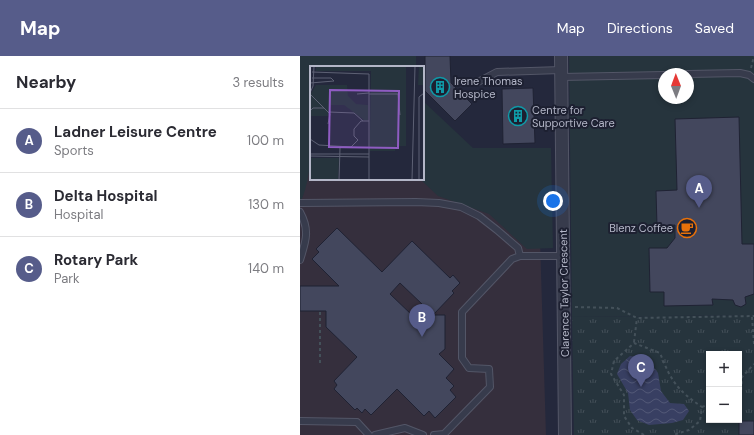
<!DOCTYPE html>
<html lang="en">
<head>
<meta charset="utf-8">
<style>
  body { margin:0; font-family:"DM Sans",sans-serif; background:#f7f7f7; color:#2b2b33 }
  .controls { position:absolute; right:12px; bottom:12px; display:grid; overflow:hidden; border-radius:0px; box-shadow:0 2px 6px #0003 }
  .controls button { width:36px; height:36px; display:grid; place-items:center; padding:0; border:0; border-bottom:1px solid #e1e1e2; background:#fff; color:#2b2b33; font:20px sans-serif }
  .compass { position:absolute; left:358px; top:12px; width:36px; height:36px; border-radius:50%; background:#fff; box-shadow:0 2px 6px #0003; rotate:359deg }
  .you { position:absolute; left:253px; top:145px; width:14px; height:14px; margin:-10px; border:3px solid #fff; border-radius:50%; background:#1a73e8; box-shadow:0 0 0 6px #1a73e833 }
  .badge { display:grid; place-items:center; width:26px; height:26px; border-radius:50%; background:#565c8a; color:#fff; font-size:13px; font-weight:700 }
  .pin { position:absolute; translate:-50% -33px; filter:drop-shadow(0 1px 2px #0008) }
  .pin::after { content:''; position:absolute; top:21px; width:14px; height:12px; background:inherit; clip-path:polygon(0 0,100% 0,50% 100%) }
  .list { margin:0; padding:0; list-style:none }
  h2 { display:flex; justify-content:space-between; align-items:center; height:52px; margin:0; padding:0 16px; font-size:17px }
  h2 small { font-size:13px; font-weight:400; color:#7c7c81 }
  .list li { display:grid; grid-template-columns:26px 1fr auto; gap:12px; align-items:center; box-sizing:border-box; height:64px; padding:0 16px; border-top:1px solid #e1e1e2 }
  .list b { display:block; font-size:15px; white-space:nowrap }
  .list p { margin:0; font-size:13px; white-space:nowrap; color:#7c7c81 }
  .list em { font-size:13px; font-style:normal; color:#7c7c81 }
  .map { position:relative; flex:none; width:454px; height:379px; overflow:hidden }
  header { display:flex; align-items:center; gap:24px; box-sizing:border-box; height:56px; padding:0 20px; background:#565c8a; color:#fff }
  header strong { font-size:19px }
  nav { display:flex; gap:22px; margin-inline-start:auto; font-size:14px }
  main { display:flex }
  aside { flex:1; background:#fff }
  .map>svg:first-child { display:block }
  .medical { fill:#352f3d }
  .green { fill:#26343d; fill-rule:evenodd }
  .park { fill:url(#park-tufts); fill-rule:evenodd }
  .water { fill:url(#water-waves) }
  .building { fill:#43475d; stroke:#1f2233; fill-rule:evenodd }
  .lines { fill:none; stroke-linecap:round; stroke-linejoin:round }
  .service-casing { stroke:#535667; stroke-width:8 }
  .minor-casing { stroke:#535667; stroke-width:14 }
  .path { stroke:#44515a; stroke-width:2; stroke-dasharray:3 3; stroke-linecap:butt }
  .service { stroke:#373b4c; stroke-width:6 }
  .minor { stroke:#373b4c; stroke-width:12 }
  .labels { text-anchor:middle; stroke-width:4; stroke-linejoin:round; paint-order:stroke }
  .poi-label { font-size:11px; fill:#b3b6c7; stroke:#1d2031; text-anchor:start }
  .street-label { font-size:11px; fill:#b3b6c7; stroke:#1d2031 }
  .inset-road { fill:none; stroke:#5d6174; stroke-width:1 }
  .view { fill:#8f5cc2; fill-opacity:0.15; stroke:#8f5cc2; stroke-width:2 }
  .inset-edge { fill:none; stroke:#b3b6c7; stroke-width:2 }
</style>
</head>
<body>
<header>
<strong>Map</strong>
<nav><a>Map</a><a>Directions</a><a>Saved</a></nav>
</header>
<main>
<aside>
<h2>Nearby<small>3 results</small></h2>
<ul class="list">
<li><span class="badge">A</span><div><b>Ladner Leisure Centre</b><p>Sports</p></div><em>100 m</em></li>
<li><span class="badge">B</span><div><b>Delta Hospital</b><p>Hospital</p></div><em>130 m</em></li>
<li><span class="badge">C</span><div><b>Rotary Park</b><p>Park</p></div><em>140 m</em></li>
</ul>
</aside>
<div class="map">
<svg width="454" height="379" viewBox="0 0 454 379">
  <defs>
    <pattern id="park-tufts" width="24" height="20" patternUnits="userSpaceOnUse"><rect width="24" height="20" fill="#26343d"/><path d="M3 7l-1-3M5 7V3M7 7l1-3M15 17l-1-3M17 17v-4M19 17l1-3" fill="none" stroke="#434f58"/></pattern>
    <pattern id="water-waves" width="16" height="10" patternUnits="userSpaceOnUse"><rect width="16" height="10" fill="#383f62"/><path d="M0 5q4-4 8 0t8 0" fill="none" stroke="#525877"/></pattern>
  </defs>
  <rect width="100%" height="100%" fill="#24283c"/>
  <polygon class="medical" points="0,0 11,11 11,123 123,123 240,183 246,379 0,379"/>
  <g class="green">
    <path d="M0 0H116V11H11C11 52 17 111 0 148Z"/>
    <path d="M269 0H454V259L272 261ZM364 18H388V42H364Z"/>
    <polygon points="123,45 173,92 251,92 253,192 227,193 189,158 138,140 120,123 123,123"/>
  </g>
  <path class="park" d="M454 259V365H439V379H274L272 261ZM409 298H439V364H409Z"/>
  <polygon class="water" points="330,300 348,303 358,317 361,335 370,347 384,348 389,355 383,364 372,367 349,369 337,364 330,354 328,337 317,318 321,308"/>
  <g class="building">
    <polygon points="125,0 150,0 151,27 172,48 155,65 125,35"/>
    <polygon points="233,32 235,87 203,88 202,33"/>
    <polygon points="439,61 442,188 454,188 454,238 445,241 446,248 441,251 435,249 433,244 412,243 413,249 364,250 364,236 350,236 349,192 367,192 375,182 375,169 357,170 356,135 377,134 375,63"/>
    <path d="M37 172 82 216 112 185 150 222 153 219 160 227 152 235 154 237 133 259H145V293L139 298 154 313 146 322 154 330 150 334 156 341 135 362 129 355 124 360 97 333 71 359 65 353 62 357 57 352 55 354 34 333 37 329 34 325 57 301 26 271V255H0V230H39L12 203 19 196 16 193ZM100 227 123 249 113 260 90 238Z"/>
    <rect x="439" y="365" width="15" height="14"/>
  </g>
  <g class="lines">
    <defs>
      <g id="service">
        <polyline points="388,18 440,17 449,19 454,23"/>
        <polyline points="261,21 364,19"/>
        <polyline points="178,26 197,16 261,14"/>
        <polyline points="0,147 116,146 139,147 161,151 179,160 197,174 218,192 220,200"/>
        <path d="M0 156C10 174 6 185 0 204"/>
        <polyline points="0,365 57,366 69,379"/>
        <polyline points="75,379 105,372 123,379"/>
        <polyline points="134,379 144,378 190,331 189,313 169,312 162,302 162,256 212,203 220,200 263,200"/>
      </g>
      <polyline id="minor" points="261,0 265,379"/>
    </defs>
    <use href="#service" class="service-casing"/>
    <use href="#minor" class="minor-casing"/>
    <g class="path">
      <polyline points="451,12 454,0"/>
      <polyline points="275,251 317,252 337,262 454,260"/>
      <polyline points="20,256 20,308"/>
      <polyline points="452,261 454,288"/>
      <polyline points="334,286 337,262"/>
      <polyline points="439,339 441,338 442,321 454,308"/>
      <polyline points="402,351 409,348"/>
      <path d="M344 379 332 372 324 360V339L311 318 314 305 334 287 360 297C371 325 377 334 402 351L400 365 389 374 373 379"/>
    </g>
    <use href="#service" class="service"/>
    <use href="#minor" class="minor"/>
  </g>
  <defs>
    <symbol id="building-ring" viewBox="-11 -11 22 22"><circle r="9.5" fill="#1d2031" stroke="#0f9aa8" stroke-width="1.5"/><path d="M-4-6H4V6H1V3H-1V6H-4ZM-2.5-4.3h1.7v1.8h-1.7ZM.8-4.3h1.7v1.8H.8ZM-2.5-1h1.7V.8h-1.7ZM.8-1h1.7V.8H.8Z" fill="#0f9aa8"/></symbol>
    <symbol id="cafe-ring" viewBox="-11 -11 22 22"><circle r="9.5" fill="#1d2031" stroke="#e8710a" stroke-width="1.5"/><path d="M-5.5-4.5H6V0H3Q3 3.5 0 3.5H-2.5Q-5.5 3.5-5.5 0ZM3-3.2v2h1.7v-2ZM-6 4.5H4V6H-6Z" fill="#e8710a"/></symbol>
  </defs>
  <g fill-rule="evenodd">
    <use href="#building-ring" x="129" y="20" width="22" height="22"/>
    <use href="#building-ring" x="207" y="49" width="22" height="22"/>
    <use href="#cafe-ring" x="376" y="161" width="22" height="22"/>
  </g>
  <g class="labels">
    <g class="poi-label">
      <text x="154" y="29">Irene Thomas<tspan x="154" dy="13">Hospice</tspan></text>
      <text x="232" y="58">Centre for<tspan x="232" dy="13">Supportive Care</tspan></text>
      <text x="373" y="176" text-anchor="end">Blenz Coffee</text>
    </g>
    <g class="street-label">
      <text transform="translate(264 237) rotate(-91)" y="4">Clarence Taylor Crescent</text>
    </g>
  </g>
  <g transform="translate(10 10)">
    <rect width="114" height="114" fill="#24283c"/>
    <path d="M61 5H96V64H60ZM6 19H37L38 30 46 38 58 39V54H54L34 39H21L18 50H0V29Z" fill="#26343d"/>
    <path d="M6 0H96V5H6ZM109 0H114V19H108ZM60 64H96V80H86L85 85H60ZM0 92H29L28 114H0Z" fill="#26343d"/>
    <path class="inset-road" d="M2 6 59 8V114M0 17 24 15 21 12H2M0 27 3 20 4 0M0 28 20 48 18 58M47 28 59 27M59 28H88L90 49M0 45 3 42H14M19 46 44 47 53 55M0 73 9 79 41 81 48 74 44 70V63L51 55H59M0 88H59M0 90 59 91M29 114 30 82M102 114 105 0M109 114V31L114 27"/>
    <path class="view" d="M20 24 89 25 88 82 19 81Z"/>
    <rect width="114" height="114" class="inset-edge"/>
  </g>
</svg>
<div class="controls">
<button>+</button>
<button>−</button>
</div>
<svg class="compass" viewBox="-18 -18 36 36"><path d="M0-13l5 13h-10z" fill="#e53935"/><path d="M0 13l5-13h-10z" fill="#7c7c81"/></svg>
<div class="you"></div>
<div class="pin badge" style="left:399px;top:152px">A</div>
<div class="pin badge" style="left:122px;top:281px">B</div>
<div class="pin badge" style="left:341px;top:331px">C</div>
</div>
</main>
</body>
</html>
